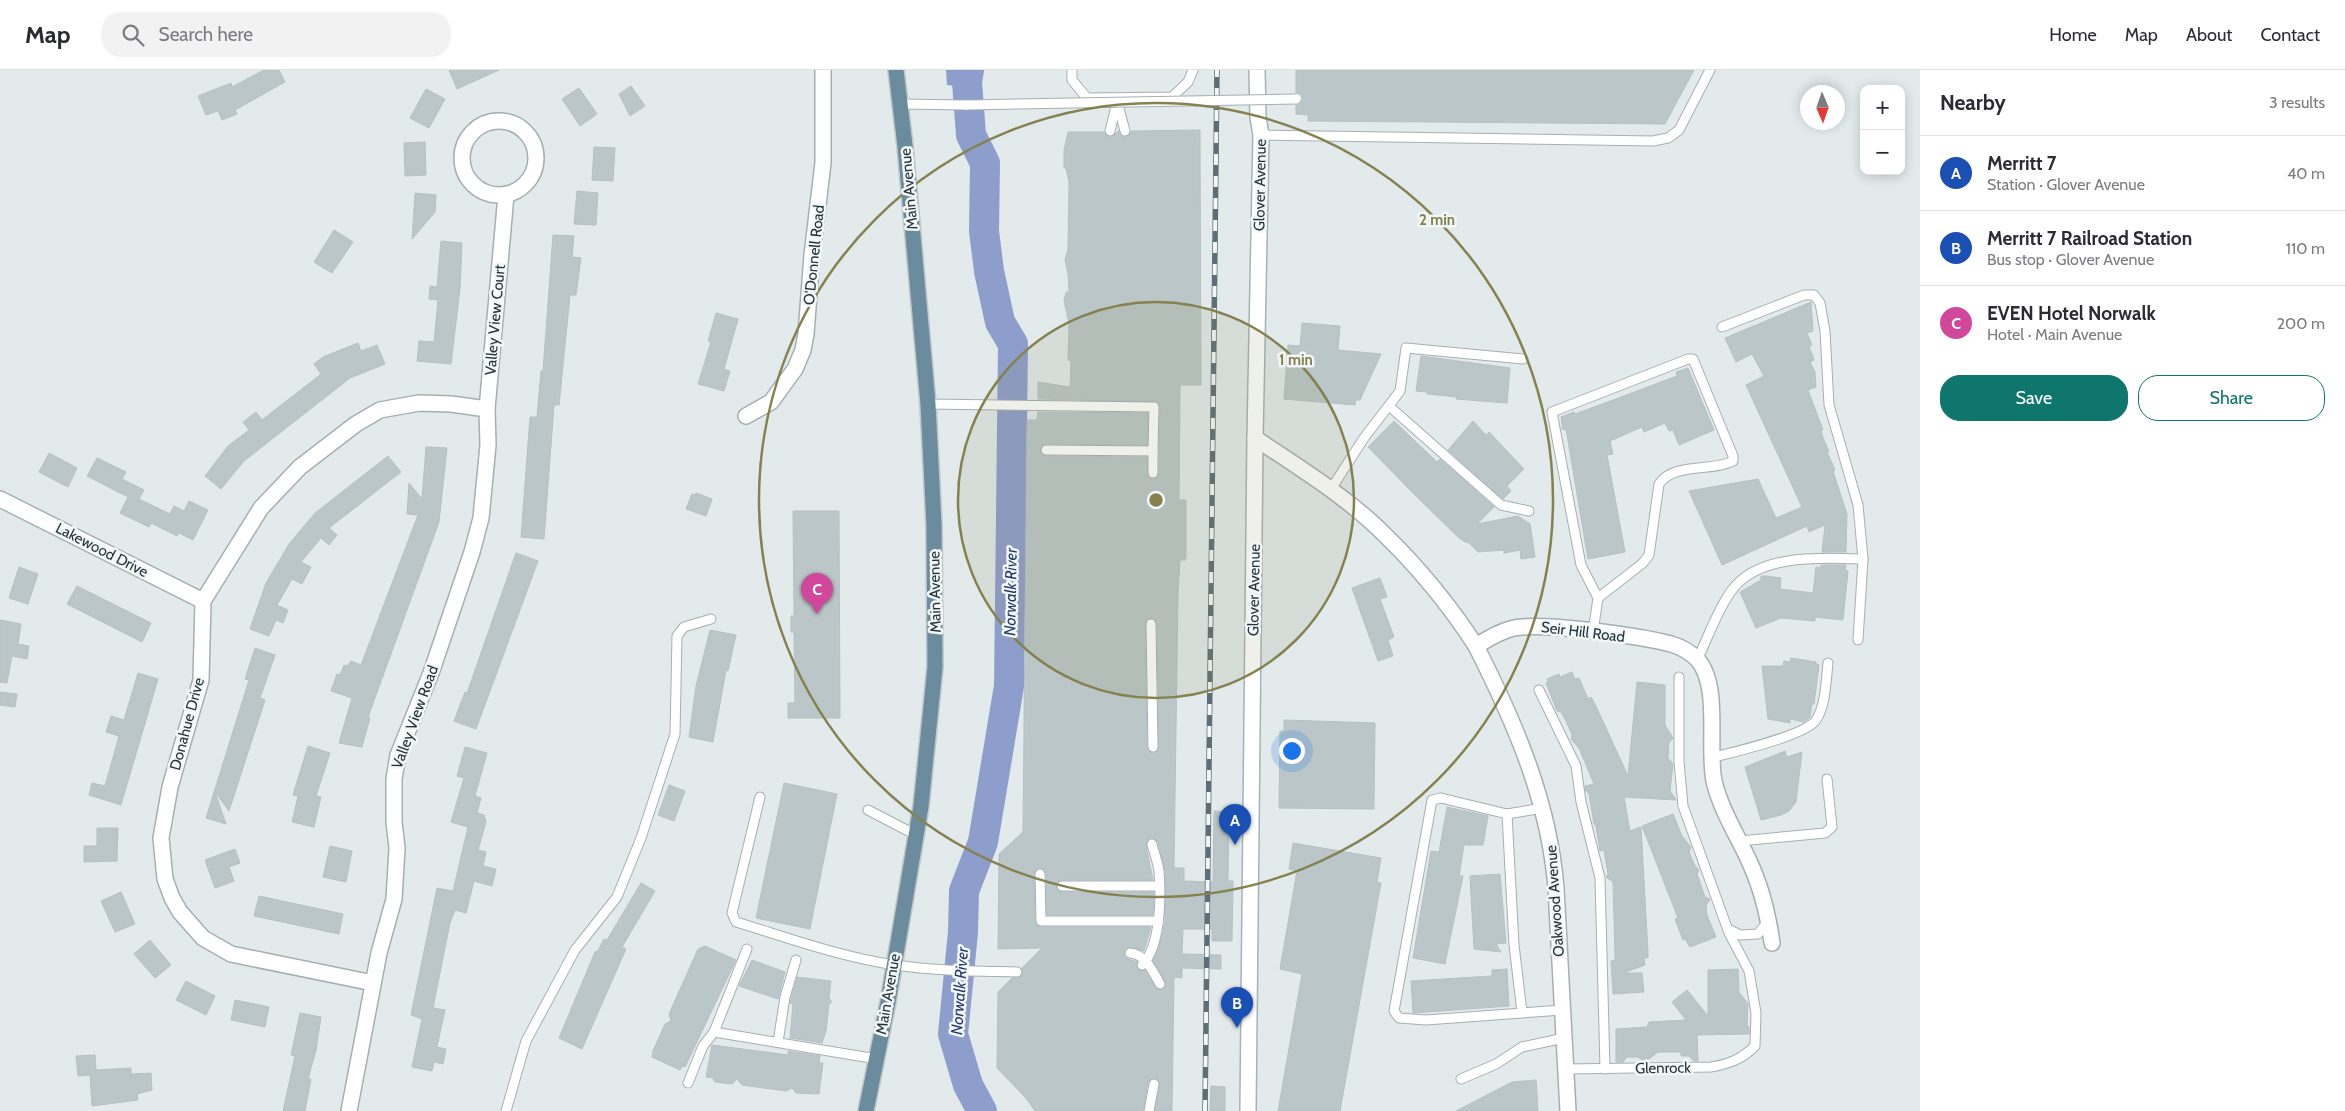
<!DOCTYPE html>
<html lang="en">
<head>
<meta charset="utf-8">
<style>
  body { margin:0; font-family:Cabin,sans-serif; background:#f2f2f3; color:#2b2b33 }
  .controls { position:absolute; right:15px; top:15px; display:grid; overflow:hidden; border-radius:10px; box-shadow:0 2px 12px #0003 }
  .controls button { width:45px; height:45px; display:grid; place-items:center; padding:0; border:0; border-bottom:1px solid #e1e1e2; background:#fff; color:#2b2b33; font:25px sans-serif }
  .compass { position:absolute; left:1800px; top:15px; width:45px; height:45px; border-radius:50%; background:#fff; box-shadow:0 2px 12px #0003; rotate:178deg }
  .you { position:absolute; left:1291px; top:680px; width:18px; height:18px; margin:-12px; border:4px solid #fff; border-radius:50%; background:#1a73e8; box-shadow:0 0 0 8px #1a73e833 }
  .badge { display:grid; place-items:center; width:32px; height:32px; border-radius:50%; background:#0f766e; color:#fff; font-size:16px; font-weight:700 }
  .pin { position:absolute; translate:-50% -41px; filter:drop-shadow(0 1px 2px #0008) }
  .pin::after { content:''; position:absolute; top:26px; width:18px; height:15px; background:inherit; clip-path:polygon(0 0,100% 0,50% 100%) }
  .list { margin:0; padding:0; list-style:none }
  h2 { display:flex; justify-content:space-between; align-items:center; height:65px; margin:0; padding:0 20px; font-size:21px }
  h2 small { font-size:16px; font-weight:400; color:#7c7c81 }
  .list li { display:grid; grid-template-columns:32px 1fr auto; gap:15px; align-items:center; box-sizing:border-box; height:75px; padding:0 20px; border-top:1px solid #e1e1e2 }
  .list b { display:block; font-size:19px; white-space:nowrap }
  .list p { margin:0; font-size:16px; white-space:nowrap; color:#7c7c81 }
  .list em { font-size:16px; font-style:normal; color:#7c7c81 }
  .actions { display:flex; gap:10px; padding:15px 20px }
  .actions a { flex:1; padding:11px 0; border:1px solid #0f766e; border-radius:20px; text-align:center; font-size:18px; color:#0f766e }
  .actions .main { background:#0f766e; color:#fff }
  .icon { flex:none; width:28px; height:28px; fill:none; stroke:currentColor; stroke-width:2; stroke-linecap:round; stroke-linejoin:round }
  .map { position:relative; flex:none; width:1920px; height:1041px; overflow:hidden }
  header { display:flex; align-items:center; gap:30px; box-sizing:border-box; height:70px; padding:0 25px; background:#fff; border-bottom:1px solid #e1e1e2 }
  header strong { font-size:24px }
  nav { display:flex; gap:28px; margin-inline-start:auto; font-size:18px }
  .search { width:350px; height:45px; background:#f2f2f3; display:flex; align-items:center; gap:12px; box-sizing:border-box; padding:0 18px; border-radius:20px; color:#7c7c81; font-size:19px }
  main { display:flex }
  aside { flex:1; background:#fff }
  .map>svg:first-child { display:block }
  .water { fill:#8e9ecc }
  .lines { fill:none; stroke-linecap:round; stroke-linejoin:round }
  .river { stroke:#8e9ecc; stroke-width:30 }
  .building { fill:#bbc6c8; stroke:#b5c1c4; fill-rule:evenodd }
  .lane-casing { stroke:#a5afb3; stroke-width:11 }
  .street-casing { stroke:#a5afb3; stroke-width:18 }
  .secondary-casing { stroke:#a4b3b9; stroke-width:18 }
  .primary-casing { stroke:#c2c6c8; stroke-width:18 }
  .lane { stroke:#fff; stroke-width:9 }
  .street { stroke:#fff; stroke-width:15 }
  .secondary { stroke:#fff; stroke-width:15 }
  .primary { stroke:#6a8c9d; stroke-width:15 }
  .rail-casing { stroke:#5e6e76; stroke-width:5.5 }
  .rail { stroke:#f2f7f8; stroke-width:4; stroke-dasharray:11; stroke-linecap:butt }
  .lane-bridge-casing { stroke:#a5afb3; stroke-width:11; stroke-linecap:butt }
  .lane-bridge { stroke:#fff; stroke-width:9 }
  .ring { fill:none; stroke:#858250; stroke-width:2.5 }
  .labels { text-anchor:middle; stroke-width:5; stroke-linejoin:round; paint-order:stroke }
  .street-label { font-size:15px; fill:#24333b; stroke:#f2f7f8 }
  .water-label { font-size:16px; font-style:italic; fill:#223572; stroke:#f2f7f8 }
  .centre { fill:#858250; stroke:#f2f7f8; stroke-width:2.5 }
  .ring-label { font-size:15px; text-anchor:middle; font-weight:bold; fill:#858250; stroke:#f2f7f8; stroke-width:5; stroke-linejoin:round; paint-order:stroke }
</style>
</head>
<body>
<header>
<strong>Map</strong>
<div class="search"><svg class="icon" aria-label="search" viewBox="0 0 24 24"><circle cx="10" cy="10" r="6"/><path d="M15 15l6 6"/></svg>Search here</div>
<nav><a>Home</a><a>Map</a><a>About</a><a>Contact</a></nav>
</header>
<main>
<div class="map">
<svg width="1920" height="1041" viewBox="0 0 1920 1041">
  <rect width="100%" height="100%" fill="#e2eaeb"/>
  <polygon class="water" points="946,0 979,0 974,18 947,15"/>
  <g class="lines">
    <polyline class="river" points="969,0 967,12 971,65 985,93 984,161 989,201 1000,252 1013,274 1009,616 983,772 964,821 963,862 953,964 968,1015 982,1041"/>
  </g>
  <g class="building">
    <polygon points="264,0 279,0 285,12 235,40 237,44 222,50 218,41 206,45 198,26 231,13 232,17"/>
    <polygon points="449,0 499,0 457,19"/>
    <polygon points="1296,0 1694,0 1665,54 1308,51 1308,45 1296,44 1296,35 1302,29 1301,25 1296,23"/>
    <polygon points="631,16 645,36 630,46 619,24"/>
    <polygon points="579,18 597,44 580,56 562,29"/>
    <polygon points="426,19 445,29 429,58 410,48"/>
    <path d="M1200 60 1201 315H1180L1179 430H1186V487L1185 490H1180L1178 523 1174 798H1184V811L1213 812 1214 741 1229 742 1228 811H1233L1232 871H1212V859H1183L1182 884 1221 885V899L1182 898V908L1174 907 1172 1041H1155L1160 1015 1158 1010 1155 1008 1148 1012 1143 1041H1035L1025 1027 997 998 998 922 1012 908 1022 906V898L1042 878 998 879 999 784 1023 762 1027 350H1037L1038 342 1148 343 1147 375 1046 374 1041 376 1040 380 1046 386 1147 387 1148 407 1156 409 1159 403 1160 337 1158 332 1038 329V312L1070 317 1071 291 1068 290 1069 253 1064 231 1066 222H1069L1068 204 1065 190 1068 179 1069 112 1066 98H1064V80L1068 62H1104L1109 67 1119 61 1121 66 1126 67 1131 61ZM1150 548 1154 549 1157 554 1159 677 1154 683 1150 682 1147 677 1145 554ZM1150 768H1154L1158 772 1165 801V852L1159 878 1153 891 1166 914 1165 918 1160 920 1155 917 1145 900H1138L1137 892 1126 888 1124 885 1125 879 1128 877 1144 881 1151 857H1041L1035 851 1034 804 1039 798 1043 799 1046 803 1047 845H1153L1154 822H1062L1056 816 1057 812 1062 810H1153L1146 775Z"/>
    <polygon points="425,72 426,105 405,106 404,73"/>
    <polygon points="594,77 615,78 613,111 592,110"/>
    <polygon points="577,121 598,123 596,155 574,154"/>
    <polygon points="415,123 436,125 435,142 412,169"/>
    <polygon points="334,160 353,172 332,203 314,192"/>
    <polygon points="553,165 574,166 572,187 581,188 576,225 570,225 559,335 554,335 544,469 521,467 530,347 537,347 541,301 543,301"/>
    <polygon points="441,171 462,173 460,219 451,294 417,291 419,271 434,272 438,230 429,229 430,216 437,217"/>
    <polygon points="1811,232 1813,261 1807,263 1812,275 1809,277 1813,286 1814,290 1810,292 1815,302 1816,317 1808,320 1823,360 1821,360 1823,368 1829,381 1827,382 1835,400 1833,401 1847,444 1846,482 1822,482 1825,455 1809,462 1807,456 1722,495 1689,421 1758,409 1776,448 1802,437 1746,315 1764,306 1752,284 1736,292 1725,268"/>
    <polygon points="716,243 738,249 724,299 730,301 724,321 698,314 711,272 708,271"/>
    <polygon points="1302,253 1340,256 1338,280 1381,284 1360,330 1356,330 1355,335 1284,329 1288,275 1300,276"/>
    <polygon points="358,273 361,281 377,275 385,294 350,308 244,391 221,419 205,406 228,376 249,360 243,352 256,342 262,350 321,304 314,294 323,287"/>
    <polygon points="1421,286 1510,298 1507,333 1456,329 1457,327 1427,324 1427,322 1416,321"/>
    <polygon points="1688,298 1714,360 1679,375 1673,360 1669,361 1665,353 1644,362 1642,357 1610,371 1613,384 1607,385 1625,482 1588,489 1566,359 1563,360 1561,347 1574,342 1575,344 1613,330 1677,306 1676,302"/>
    <polygon points="1394,351 1437,392 1440,389 1494,437 1477,454 1518,446 1530,454 1535,487 1521,489 1520,480 1504,483 1504,480 1478,482 1468,472 1467,473 1459,468 1415,425 1368,377"/>
    <polygon points="1473,351 1486,365 1489,362 1524,399 1507,416 1511,421 1503,429 1448,380"/>
    <polygon points="426,377 447,378 439,452 368,647 370,648 362,677 339,673 352,628 331,621 337,604 340,605 344,595 347,596 351,591 361,595 418,445 407,444 409,413 422,429"/>
    <polygon points="49,383 77,398 68,417 39,402"/>
    <polygon points="388,386 401,402 329,458 337,465 329,475 321,468 301,492 311,497 302,514 292,509 277,535 288,540 283,553 276,550 269,566 250,559 266,513 289,474 315,443"/>
    <polygon points="97,388 126,402 122,409 144,420 139,429 170,444 174,436 184,441 189,431 208,440 193,470 179,463 177,466 151,453 149,457 120,443 128,427 87,406"/>
    <polygon points="696,423 712,429 706,446 686,439 692,424 695,425"/>
    <polygon points="793,441 839,441 840,648 788,648 788,633 795,633 794,562 791,562 791,546 794,546"/>
    <polygon points="516,483 538,491 476,659 454,651 465,622 467,623"/>
    <polygon points="1821,495 1846,495 1845,500 1848,501 1843,550 1815,547 1815,551 1781,548 1756,558 1740,522 1761,510 1761,506 1766,506 1781,508 1780,519 1813,523 1816,497 1820,498"/>
    <polygon points="19,497 38,504 28,534 9,528"/>
    <polygon points="1380,508 1387,527 1380,529 1394,567 1388,570 1393,586 1378,591 1352,518"/>
    <polygon points="77,516 151,553 142,572 67,534"/>
    <polygon points="0,550 21,554 18,574 29,576 27,589 12,586 7,613 0,612"/>
    <polygon points="710,560 736,565 728,601 726,600 713,672 689,667 696,616"/>
    <polygon points="255,578 275,585 260,628 265,630 229,741 215,722 226,754 206,748 249,610 245,609"/>
    <polygon points="1791,588 1816,592 1816,594 1819,595 1814,634 1812,634 1810,647 1804,652 1790,649 1790,653 1768,649 1762,596 1783,596 1784,591 1790,592"/>
    <polygon points="1572,602 1575,609 1579,608 1588,629 1591,627 1595,634 1628,706 1637,612 1665,615 1665,655 1673,668 1669,673 1668,688 1673,694 1670,721 1676,730 1624,727 1630,761 1641,757 1648,882 1648,888 1644,888 1645,895 1623,903 1642,903 1644,922 1613,924 1611,891 1615,890 1615,884 1613,812 1606,807 1608,804 1604,780 1600,781 1596,756 1594,754 1589,724 1586,721 1585,716 1594,714 1579,678 1571,669 1572,665 1565,649 1561,642 1557,641 1546,613 1548,612 1547,609 1559,604 1560,607"/>
    <polygon points="138,603 158,609 121,735 89,725 92,713 105,716 119,666 106,662 111,646 124,650"/>
    <polygon points="0,622 17,624 15,637 0,635"/>
    <polygon points="1284,650 1375,653 1374,739 1279,738 1280,661 1284,661"/>
    <polygon points="308,676 330,683 316,726 321,727 314,757 292,752 298,726 293,725"/>
    <polygon points="465,677 487,683 475,726 481,728 477,743 484,745 486,752 478,780 486,782 483,796 496,799 492,816 474,811 466,843 455,840 450,853 433,938 445,940 437,977 446,979 443,994 434,992 432,1001 412,997 422,949 411,945 437,818 453,821 468,757 451,752 464,708 457,706"/>
    <polygon points="1785,681 1787,687 1802,682 1796,732 1789,741 1781,745 1761,750 1745,697"/>
    <polygon points="784,713 837,724 810,859 756,848"/>
    <polygon points="669,715 685,721 674,751 658,745"/>
    <polygon points="1447,737 1488,746 1483,775 1464,775 1459,806 1463,806 1445,894 1413,888 1431,781 1439,782"/>
    <polygon points="1673,744 1682,766 1691,777 1689,782 1695,796 1699,800 1697,804 1705,827 1710,829 1706,836 1707,845 1716,867 1690,877 1685,869 1683,870 1675,849 1678,848 1642,756"/>
    <polygon points="97,758 118,758 117,791 84,792 84,776 97,776"/>
    <polygon points="1293,773 1381,788 1377,812 1381,813 1340,1041 1278,1041 1302,904 1280,899 1297,801 1289,799"/>
    <polygon points="330,776 352,781 346,812 323,807"/>
    <polygon points="235,779 240,793 229,797 234,811 215,818 205,790"/>
    <polygon points="1500,804 1506,873 1496,874 1501,882 1474,879 1470,806"/>
    <polygon points="641,813 655,821 622,877 626,879 582,979 559,968 595,882 598,881 604,869 607,870"/>
    <polygon points="121,822 135,854 115,862 101,831"/>
    <polygon points="259,826 343,844 339,864 254,846"/>
    <polygon points="150,870 171,895 155,908 134,884"/>
    <polygon points="705,876 736,890 685,997 682,996 680,1000 652,987 653,981 665,954 671,951 669,944 698,879"/>
    <polygon points="752,890 785,902 778,929 739,916"/>
    <polygon points="1507,899 1509,936 1413,943 1411,911 1492,906 1492,900"/>
    <polygon points="1738,899 1739,922 1748,934 1747,955 1749,957 1749,964 1697,965 1698,991 1694,991 1689,986 1681,986 1681,982 1658,982 1645,992 1638,987 1627,987 1623,992 1616,992 1616,959 1647,957 1649,952 1686,950 1672,932 1687,920 1708,946 1708,900"/>
    <polygon points="797,907 831,911 829,928 832,932 829,934 826,961 822,973 790,968 793,934 790,933"/>
    <polygon points="186,911 215,926 206,945 176,930"/>
    <polygon points="235,930 269,937 265,957 231,950"/>
    <polygon points="300,943 321,947 316,980 308,1009 311,1009 305,1041 283,1041 295,986 291,985"/>
    <polygon points="712,975 788,985 788,981 820,986 819,993 823,993 819,1024 796,1023 792,1018 786,1021 742,1015 737,1009 732,1014 715,1012 713,1008 706,1007"/>
    <polygon points="95,985 96,1000 131,998 131,1004 151,1003 152,1020 137,1024 138,1030 92,1036 90,1005 78,1006 76,986"/>
    <polygon points="1536,1010 1538,1041 1456,1041 1512,1012"/>
    <polygon points="1211,1016 1225,1017 1225,1041 1210,1041"/>
  </g>
  <g class="lines">
    <defs>
      <g id="lane">
        <polyline points="1072,0 1072,10 1087,28 1172,27 1188,12 1193,0"/>
        <polyline points="901,34 967,35"/>
        <polyline points="1118,35 1125,61"/>
        <polyline points="1110,61 1117,32"/>
        <polyline points="1261,65 1653,71 1668,68 1679,60 1710,0"/>
        <polyline points="1722,257 1804,225 1814,225 1820,233 1825,261 1829,335 1858,435 1863,489"/>
        <path d="M1688 289H1693L1733 386V391C1712 402 1674 392 1659 414L1649 485 1643 493 1598 528 1581 495 1552 342Z"/>
        <polyline points="928,334 1154,337 1153,381 1046,380"/>
        <polyline points="1389,336 1501,435 1529,441"/>
        <polyline points="1153,403 1153,381"/>
        <polyline points="1331,419 1364,368 1400,321 1406,278 1523,289"/>
        <polyline points="1151,554 1153,677"/>
        <polyline points="1593,562 1598,528"/>
        <path d="M1697 590C1708 568 1717 540 1732 520 1760 483 1822 488 1863 489L1858 570"/>
        <polyline points="1539,620 1576,696 1581,732 1600,808 1605,999"/>
        <path d="M1711 688C1733 682 1805 666 1816 650 1826 635 1826 610 1828 593"/>
        <path d="M760 727 732 843 736 852C789 868 841 887 895 895 936 901 977 901 1017 902"/>
        <polyline points="1543,738 1507,744 1441,728 1432,730 1394,941 1399,948 1426,950 1562,940"/>
        <polyline points="868,740 916,765"/>
        <polyline points="1507,744 1514,875 1522,942"/>
        <polyline points="1739,771 1825,763 1832,757 1827,709"/>
        <polyline points="1040,804 1041,851 1158,851"/>
        <polyline points="1062,816 1159,816"/>
        <polyline points="1728,859 1740,865 1758,864 1768,851"/>
        <path d="M1130 883C1146 884 1153 902 1160 914"/>
        <path d="M1142 895C1161 877 1161 826 1159 801 1158 792 1154 783 1152 774"/>
        <polyline points="714,962 747,879"/>
        <polyline points="778,972 785,927 796,890"/>
        <path d="M1565 999 1711 997C1729 994 1742 989 1755 976L1756 943 1749 901 1729 863 1683 736 1679 692V607"/>
        <polyline points="1461,1009 1496,994 1522,977 1564,968"/>
        <polyline points="688,1013 703,976 714,962 877,989"/>
        <polyline points="506,1041 526,971 575,880 617,827 641,768 675,664 677,566 684,557 711,549"/>
        <polyline points="1149,1041 1154,1014"/>
      </g>
      <g id="street">
        <circle cx="499" cy="88" r="37"/>
        <polyline points="746,346 771,332 795,299 803,280 806,264 812,185 823,93 823,0"/>
        <path d="M1255 368C1299 398 1346 426 1384 464 1418 497 1450 536 1476 576 1488 569 1500 561 1514 558 1543 552 1640 566 1671 574 1681 577 1690 582 1697 589 1721 615 1707 676 1714 711 1721 741 1738 766 1750 793 1762 819 1768 845 1772 873"/>
        <polyline points="0,429 203,531"/>
        <path d="M1476 576C1515 653 1549 731 1556 818L1568 1041"/>
        <polyline points="373,913 231,884 203,868 180,842 172,828 165,809 161,768 170,717 201,610 203,531 261,438 300,397 356,354 380,340 419,333 451,334 487,339"/>
        <polyline points="349,1041 379,883 394,829 397,778 394,752 394,709 398,685 431,603 472,482 481,448 488,375 487,339 506,125"/>
      </g>
      <polyline id="secondary" points="1248,1041 1255,368 1261,65 1258,47 1257,0"/>
      <polyline id="primary" points="866,1041 888,932 921,736 935,597 934,455 928,334 905,76 896,0"/>
    </defs>
    <use href="#lane" class="lane-casing"/>
    <use href="#street" class="street-casing"/>
    <use href="#secondary" class="secondary-casing"/>
    <use href="#primary" class="primary-casing"/>
    <use href="#lane" class="lane"/>
    <use href="#street" class="street"/>
    <use href="#secondary" class="secondary"/>
    <use href="#primary" class="primary"/>
    <defs>
      <polyline id="rail" points="1205,1041 1217,0"/>
    </defs>
    <use href="#rail" class="rail-casing"/>
    <use href="#rail" class="rail"/>
    <defs>
      <polyline id="lane-bridge" points="967,35 1296,29"/>
    </defs>
    <use href="#lane-bridge" class="lane-bridge-casing"/>
    <use href="#lane-bridge" class="lane-bridge"/>
  </g>
  <circle cx="1156" cy="430" r="198" fill="#858250" fill-opacity=".12"/>
  <g class="ring">
    <circle cx="1156" cy="430" r="198"/>
    <circle cx="1156" cy="430" r="397"/>
  </g>
  <g class="labels">
    <g class="street-label">
      <text transform="translate(1260 115) rotate(-89)" y="5">Glover Avenue</text>
      <text transform="translate(909 119) rotate(-95)" y="5">Main Avenue</text>
      <text transform="translate(814 185) rotate(-84)" y="5">O'Donnell Road</text>
      <text transform="translate(495 250) rotate(-85)" y="5">Valley View Court</text>
      <text transform="translate(102 480) rotate(27)" y="5">Lakewood Drive</text>
      <text transform="translate(1254 520) rotate(-89)" y="5">Glover Avenue</text>
      <text transform="translate(935 522) rotate(-91)" y="5">Main Avenue</text>
      <text transform="translate(1583 562) rotate(7)" y="5">Seir Hill Road</text>
      <text transform="translate(415 647) rotate(-70)" y="5">Valley View Road</text>
      <text transform="translate(187 654) rotate(-75)" y="5">Donahue Drive</text>
      <text transform="translate(1555 831) rotate(-94)" y="5">Oakwood Avenue</text>
      <text transform="translate(888 924) rotate(-80)" y="5">Main Avenue</text>
      <text transform="translate(1663 998) rotate(-1)" y="5">Glenrock</text>
    </g>
    <g class="water-label">
      <text transform="translate(1010 522) rotate(-89)" y="6">Norwalk River</text>
      <text transform="translate(959 921) rotate(-86)" y="6">Norwalk River</text>
    </g>
  </g>
  <circle cx="1156" cy="430" r="8" class="centre"/>
  <g class="ring-label">
    <text x="1437" y="155">2 min</text>
    <text x="1296" y="295">1 min</text>
  </g>
</svg>
<div class="controls">
<button>+</button>
<button>−</button>
</div>
<svg class="compass" viewBox="-18 -18 36 36"><path d="M0-13l5 13h-10z" fill="#e53935"/><path d="M0 13l5-13h-10z" fill="#7c7c81"/></svg>
<div class="you"></div>
<div class="pin badge" style="left:1235px;top:775px;background:#1a4fb4">A</div>
<div class="pin badge" style="left:1237px;top:958px;background:#1a4fb4">B</div>
<div class="pin badge" style="left:817px;top:544px;background:#d1479c">C</div>
</div>
<aside>
<h2>Nearby<small>3 results</small></h2>
<ul class="list">
<li><span class="badge" style="background:#1a4fb4">A</span><div><b>Merritt 7</b><p>Station · Glover Avenue</p></div><em>40 m</em></li>
<li><span class="badge" style="background:#1a4fb4">B</span><div><b>Merritt 7 Railroad Station</b><p>Bus stop · Glover Avenue</p></div><em>110 m</em></li>
<li><span class="badge" style="background:#d1479c">C</span><div><b>EVEN Hotel Norwalk</b><p>Hotel · Main Avenue</p></div><em>200 m</em></li>
</ul>
<div class="actions"><a class="main">Save</a><a>Share</a></div>
</aside>
</main>
</body>
</html>
